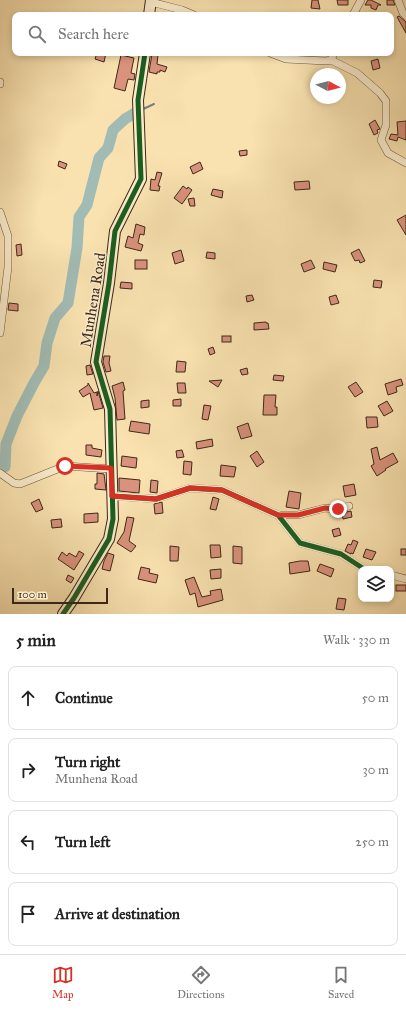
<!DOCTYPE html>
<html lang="en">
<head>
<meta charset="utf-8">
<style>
  body { margin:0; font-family:"IM FELL Great Primer",serif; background:#f2f2f2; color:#222 }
  .controls { position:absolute; right:12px; bottom:12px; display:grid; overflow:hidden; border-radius:8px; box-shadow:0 2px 6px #0003 }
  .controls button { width:36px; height:36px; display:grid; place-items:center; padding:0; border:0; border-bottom:1px solid #e0e0e0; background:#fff; color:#222; font:20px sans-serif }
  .compass { position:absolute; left:310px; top:68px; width:36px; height:36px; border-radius:50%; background:#fff; box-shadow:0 2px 6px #0003; rotate:97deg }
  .scale { position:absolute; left:12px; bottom:10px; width:96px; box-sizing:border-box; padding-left:4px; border:2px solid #3d2919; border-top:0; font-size:11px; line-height:14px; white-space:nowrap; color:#3d2919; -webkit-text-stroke:3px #fbeccc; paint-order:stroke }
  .stop { position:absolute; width:12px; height:12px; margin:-9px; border:3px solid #d93025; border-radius:50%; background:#fff }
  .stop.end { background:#d93025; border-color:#fff; box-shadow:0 1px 4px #0008 }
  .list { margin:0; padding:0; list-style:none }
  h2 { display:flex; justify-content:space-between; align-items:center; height:52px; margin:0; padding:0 16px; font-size:17px }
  h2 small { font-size:13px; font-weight:400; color:#767676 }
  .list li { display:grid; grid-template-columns:26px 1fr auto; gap:12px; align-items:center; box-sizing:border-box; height:64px; margin:0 8px 8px; padding:0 8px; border:1px solid #e0e0e0; border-radius:8px }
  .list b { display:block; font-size:15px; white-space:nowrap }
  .list p { margin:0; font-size:13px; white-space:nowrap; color:#767676 }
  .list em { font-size:13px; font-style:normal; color:#767676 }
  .icon { flex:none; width:22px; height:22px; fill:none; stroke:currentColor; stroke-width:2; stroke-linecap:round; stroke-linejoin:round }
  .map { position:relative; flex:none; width:406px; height:614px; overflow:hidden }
  .search { position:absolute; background:#fff; box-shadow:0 2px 6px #0003; left:12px; right:12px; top:12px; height:44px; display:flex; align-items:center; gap:10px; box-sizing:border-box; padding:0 14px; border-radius:8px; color:#767676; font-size:15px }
  .sheet { height:340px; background:#fff }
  nav { display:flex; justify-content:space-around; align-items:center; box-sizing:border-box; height:56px; border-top:1px solid #e0e0e0; background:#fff; font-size:11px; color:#767676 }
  nav a { display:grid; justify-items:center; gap:2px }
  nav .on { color:#d93025 }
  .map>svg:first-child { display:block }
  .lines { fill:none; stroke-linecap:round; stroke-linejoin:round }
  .stream { stroke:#798177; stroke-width:2 }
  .river { stroke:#a1bcb5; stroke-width:11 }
  .building { fill:#da927c; stroke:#3d2919 }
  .street-casing { stroke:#6c573f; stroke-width:8 }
  .secondary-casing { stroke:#3d2919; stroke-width:12 }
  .street { stroke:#fbeccc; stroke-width:7 }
  .secondary { stroke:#fbeccc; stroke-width:10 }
  .cycleway-casing { stroke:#fbeccc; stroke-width:8 }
  .cycleway { stroke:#1b5e20; stroke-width:5 }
  .route { stroke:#d93025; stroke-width:5 }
  .labels { text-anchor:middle; stroke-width:3; stroke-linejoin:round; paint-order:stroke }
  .street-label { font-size:15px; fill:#3d2919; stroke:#fbeccc }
</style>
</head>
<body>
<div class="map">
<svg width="406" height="614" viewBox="0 0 406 614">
  <rect width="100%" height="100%" fill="#f9e2b0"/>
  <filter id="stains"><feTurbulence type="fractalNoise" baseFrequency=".005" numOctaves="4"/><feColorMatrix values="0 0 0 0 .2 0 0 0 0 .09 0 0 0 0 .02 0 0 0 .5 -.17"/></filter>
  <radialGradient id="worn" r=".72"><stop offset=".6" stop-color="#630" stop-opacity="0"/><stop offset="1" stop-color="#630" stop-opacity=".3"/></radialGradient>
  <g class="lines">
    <polyline class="stream" points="141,110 154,104"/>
    <polyline class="river" points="5,467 6,444 17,416 34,383 44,366 47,343 55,318 68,303 77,248 79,217 87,205 99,158 108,148 113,130 125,119 135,113"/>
  </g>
  <g class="building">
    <polygon points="312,0 318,0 320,9 311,8"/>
    <polygon points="337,0 348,0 348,5 338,5"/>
    <polygon points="368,0 371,0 381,5 378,5 376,10 371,8 371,5 365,5"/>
    <polygon points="387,0 393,0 395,5 387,5"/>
    <polygon points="399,16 406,22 406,33 397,17"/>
    <polygon points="97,53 106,53 104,62 95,59"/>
    <polygon points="152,54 158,55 157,64 167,67 165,72 160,70 160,72 157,72 157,74 149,72"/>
    <polygon points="121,55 134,58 131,73 135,74 134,80 128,79 125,91 114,88"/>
    <polygon points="378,59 380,68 373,70 371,61"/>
    <polygon points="375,120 380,129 377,130 378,133 374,135 369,124"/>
    <polygon points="406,121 406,140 398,137 397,141 389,139 391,134 398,135 397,122"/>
    <polygon points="247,150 247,155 240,156 239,151"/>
    <polygon points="59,161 67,164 65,169 58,166"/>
    <polygon points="200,162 203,169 193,174 190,167"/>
    <polygon points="157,172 162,173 158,186 160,186 159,191 150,190 151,179 155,180"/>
    <polygon points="309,181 310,189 295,190 294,182"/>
    <polygon points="183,186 187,189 188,187 192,190 182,204 174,198"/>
    <polygon points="213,189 223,191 222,198 211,195"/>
    <polygon points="194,198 195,206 190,206 188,199"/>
    <polygon points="406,215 406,235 397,220"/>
    <polygon points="136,224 145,227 144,235 140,234 138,243 143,245 141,251 125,247 128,236 133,238"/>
    <polygon points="21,244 22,255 17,256 16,245"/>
    <polygon points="359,249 365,261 360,263 359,260 355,261 351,253"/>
    <polygon points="181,250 184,261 175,264 172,253"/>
    <polygon points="207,252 215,253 215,259 206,258"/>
    <rect x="135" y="260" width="12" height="9"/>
    <polygon points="311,260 315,268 304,272 301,264"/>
    <polygon points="324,262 337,265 335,272 323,269"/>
    <polygon points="374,280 382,281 381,288 373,287"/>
    <polygon points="121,282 132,283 132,289 120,288"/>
    <polygon points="252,295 254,300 247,302 246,296"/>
    <polygon points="336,295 339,303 331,305 329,297"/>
    <polygon points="9,303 18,304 18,311 8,310"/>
    <polygon points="266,322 266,323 268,323 269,329 254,330 254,323"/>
    <rect x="222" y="336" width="9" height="6"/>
    <polygon points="213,347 215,353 210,355 208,349"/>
    <polygon points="104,356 110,356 109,363 111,371 106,372 103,362"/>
    <polygon points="177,361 186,362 185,372 176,372"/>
    <polygon points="90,365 93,374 87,375 86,366"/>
    <polygon points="247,368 248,374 242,375 240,370"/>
    <polygon points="274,375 284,376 283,381 273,380"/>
    <polygon points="401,379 403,385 396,387 397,392 388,395 385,384"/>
    <polygon points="222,380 218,387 209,381"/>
    <polygon points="123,382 125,390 123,391 125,419 117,420 115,398 112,386"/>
    <polygon points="356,382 363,392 355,397 348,387"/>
    <polygon points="88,383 94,393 97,392 97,396 98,391 103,408 94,410 90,393 83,397 79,391 88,385"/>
    <polygon points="177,383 185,383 186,393 178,393"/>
    <polygon points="264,395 276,395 275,407 277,407 277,415 263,415"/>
    <polygon points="181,399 181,406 173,406 173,400"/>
    <polygon points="149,400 149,407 141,408 141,401"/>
    <polygon points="387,401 393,411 384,416 378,406"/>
    <polygon points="204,405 211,406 208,420 202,419"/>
    <polygon points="366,417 377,417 378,427 367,428"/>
    <polygon points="131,421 150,424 149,434 129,431"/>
    <polygon points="248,423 252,436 241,439 237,427"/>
    <polygon points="212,439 213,446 197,449 196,442"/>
    <polygon points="86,445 92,445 92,448 102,450 101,457 86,455"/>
    <polygon points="377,447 380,460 393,453 398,462 385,469 386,470 377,476 371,466 374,464 371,449"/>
    <polygon points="182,450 184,457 177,458 176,451"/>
    <polygon points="257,451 264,462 257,467 250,456"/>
    <polygon points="122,456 137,458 136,468 121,466"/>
    <polygon points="184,461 192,462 191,475 183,474"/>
    <polygon points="221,465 236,467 234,477 220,476"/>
    <polygon points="97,473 104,474 106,490 95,489 95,484 97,484"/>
    <polygon points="119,478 140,480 139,493 119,491"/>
    <polygon points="151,480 158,481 157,493 150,492"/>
    <polygon points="354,484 356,495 345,497 343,486"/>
    <polygon points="289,491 301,493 299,509 286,507"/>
    <polygon points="213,497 219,499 216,510 210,509"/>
    <polygon points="39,499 43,509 36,512 31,503"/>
    <polygon points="162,502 163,513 155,514 154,504"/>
    <polygon points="351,511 352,517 343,519 342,513"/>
    <polygon points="98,513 98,522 84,523 84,514"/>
    <polygon points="127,517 134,518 129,541 136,546 131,552 117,543 124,532"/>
    <polygon points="61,519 62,527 52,528 51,520"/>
    <polygon points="339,528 341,535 334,537 332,530"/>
    <polygon points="353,540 358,542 353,554 351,553 351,554 345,551 348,544 351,545"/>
    <polygon points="210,545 220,545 221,557 211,558"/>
    <polygon points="170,546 179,547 178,561 170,561"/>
    <polygon points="233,546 242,547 242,564 233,563"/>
    <polygon points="366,549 376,552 372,560 363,557"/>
    <rect x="401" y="549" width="5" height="6"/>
    <polygon points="79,551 84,554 74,570 58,559 62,552 67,556 69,553 76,557"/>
    <polygon points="108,553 114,555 110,571 102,569 104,561"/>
    <polygon points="300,561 308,561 310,571 290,574 289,563"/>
    <polygon points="320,564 334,569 331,577 317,571"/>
    <polygon points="141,567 150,569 149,573 158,575 156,583 138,579"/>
    <polygon points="221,569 221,578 211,579 210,570"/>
    <polygon points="68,575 74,578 71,583 66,580"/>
    <polygon points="194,577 202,597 211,595 210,591 221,589 223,600 198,607 195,593 190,595 185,580"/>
    <rect x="396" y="585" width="10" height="6"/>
    <polygon points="338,598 346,599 344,610 336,609"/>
  </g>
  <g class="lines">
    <defs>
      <g id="street">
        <polyline points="398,0 403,13 406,16"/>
        <polyline points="151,2 182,10 194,15"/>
        <polyline points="353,15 361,0"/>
        <polyline points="270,53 286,59 326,61 331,60 334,53"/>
        <polyline points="331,60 357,73 380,93 386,101 386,125 381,140 388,153 406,163"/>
        <polyline points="0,84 0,82"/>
        <polyline points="0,212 8,236 8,267 0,333"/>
        <polyline points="0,473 14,483 20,484 65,466 111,469"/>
        <polyline points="112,496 156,499 190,488 222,490 278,515 300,543 341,554 364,569"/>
        <polyline points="278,515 298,515 325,508 338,509 349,506"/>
        <polyline points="391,575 406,579"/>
      </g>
      <g id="secondary">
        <polyline points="149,15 151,0"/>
        <polyline points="63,614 74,598 109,539 113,519 110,409 96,362 109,283 115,231 141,179 138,100 145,53"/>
      </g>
    </defs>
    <use href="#street" class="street-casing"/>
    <use href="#secondary" class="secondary-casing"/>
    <use href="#street" class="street"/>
    <use href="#secondary" class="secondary"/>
    <defs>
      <g id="cycleway">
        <polyline points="112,496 156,499 190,488 222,490 278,515 300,543 341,554 364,569"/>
        <polyline points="63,614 74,598 109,539 113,519 110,409 96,362 109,283 115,231 141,179 138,100 145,53"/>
      </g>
    </defs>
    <use href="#cycleway" class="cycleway-casing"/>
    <use href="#cycleway" class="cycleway"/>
  </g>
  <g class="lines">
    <polyline class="route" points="65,466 111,468 112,496 156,499 190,488 222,490 278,515 298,515 325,508 338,509"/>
  </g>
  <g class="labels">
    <g class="street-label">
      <text transform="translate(93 300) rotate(-81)" y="5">Munhena Road</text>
    </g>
  </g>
  <rect width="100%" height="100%" filter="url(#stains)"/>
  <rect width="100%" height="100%" fill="url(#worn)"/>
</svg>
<div class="controls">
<button><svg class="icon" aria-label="layers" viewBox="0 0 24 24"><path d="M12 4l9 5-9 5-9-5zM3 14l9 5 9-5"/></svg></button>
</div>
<svg class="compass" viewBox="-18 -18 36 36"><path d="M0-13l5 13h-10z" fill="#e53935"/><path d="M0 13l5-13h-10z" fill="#767676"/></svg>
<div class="scale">100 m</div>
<div class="stop" style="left:65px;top:466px"></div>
<div class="stop end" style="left:338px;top:509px"></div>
<div class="search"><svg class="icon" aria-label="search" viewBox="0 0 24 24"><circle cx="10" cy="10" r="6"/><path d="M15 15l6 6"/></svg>Search here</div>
</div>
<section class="sheet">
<h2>5 min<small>Walk · 330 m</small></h2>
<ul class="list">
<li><svg class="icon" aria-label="ahead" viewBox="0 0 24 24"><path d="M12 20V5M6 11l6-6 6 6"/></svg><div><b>Continue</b></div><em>50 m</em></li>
<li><svg class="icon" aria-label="right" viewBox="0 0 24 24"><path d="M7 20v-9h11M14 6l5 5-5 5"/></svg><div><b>Turn right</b><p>Munhena Road</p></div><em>30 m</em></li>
<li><svg class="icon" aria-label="left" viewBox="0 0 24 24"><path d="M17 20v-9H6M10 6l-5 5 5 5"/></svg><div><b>Turn left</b></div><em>250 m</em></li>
<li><svg class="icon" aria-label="arrive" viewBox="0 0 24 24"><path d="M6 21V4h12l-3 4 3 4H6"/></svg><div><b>Arrive at destination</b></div></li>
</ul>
</section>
<nav>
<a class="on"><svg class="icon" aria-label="map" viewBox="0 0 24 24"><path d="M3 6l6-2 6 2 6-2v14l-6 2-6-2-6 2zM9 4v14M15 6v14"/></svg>Map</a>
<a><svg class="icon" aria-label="directions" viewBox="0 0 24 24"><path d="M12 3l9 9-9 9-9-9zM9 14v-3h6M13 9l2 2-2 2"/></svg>Directions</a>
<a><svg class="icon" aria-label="saved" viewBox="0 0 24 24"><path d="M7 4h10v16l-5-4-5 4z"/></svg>Saved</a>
</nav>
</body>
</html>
